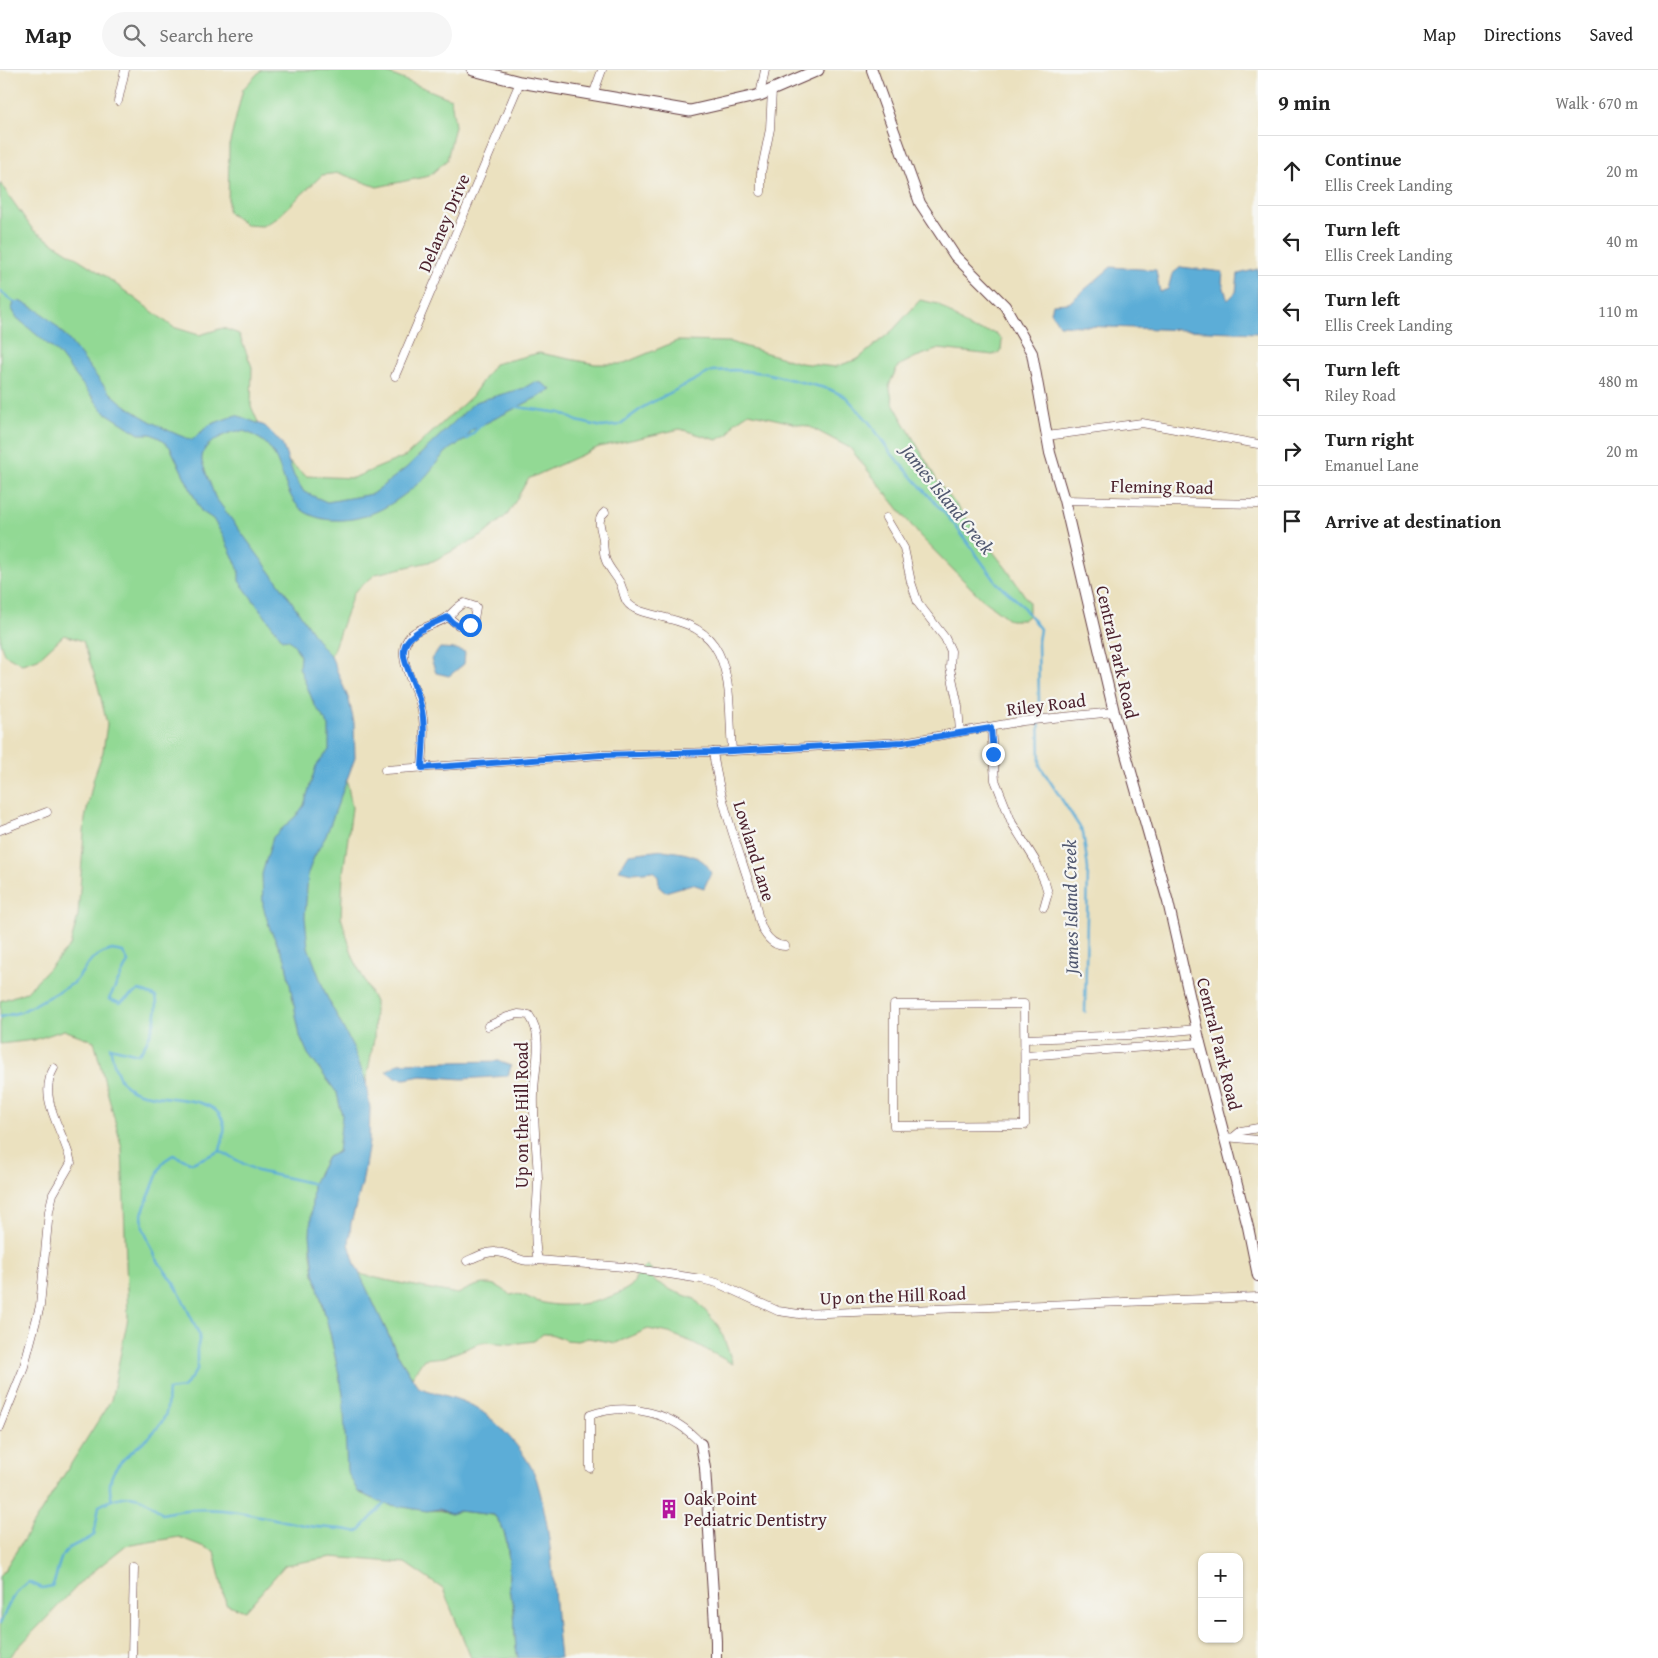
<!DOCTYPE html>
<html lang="en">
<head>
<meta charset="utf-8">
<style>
  body { margin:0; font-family:"Gentium Book Plus",serif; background:#f6f6f6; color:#222 }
  .controls { position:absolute; right:15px; bottom:15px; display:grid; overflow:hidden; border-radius:10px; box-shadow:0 1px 4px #0004 }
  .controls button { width:45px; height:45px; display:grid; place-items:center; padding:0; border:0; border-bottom:1px solid #e0e0e0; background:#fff; color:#222; font:25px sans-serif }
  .stop { position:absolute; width:15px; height:15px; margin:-11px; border:4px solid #1a73e8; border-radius:50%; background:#fff }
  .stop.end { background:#1a73e8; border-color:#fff; box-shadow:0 1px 5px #0008 }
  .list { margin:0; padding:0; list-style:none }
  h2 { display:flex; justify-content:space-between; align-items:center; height:65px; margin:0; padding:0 20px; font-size:21px }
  h2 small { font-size:16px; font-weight:400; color:#767676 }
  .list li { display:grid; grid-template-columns:32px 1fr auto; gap:15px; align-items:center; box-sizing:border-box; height:70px; padding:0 20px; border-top:1px solid #e0e0e0 }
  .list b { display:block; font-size:19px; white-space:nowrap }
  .list p { margin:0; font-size:16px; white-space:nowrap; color:#767676 }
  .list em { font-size:16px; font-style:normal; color:#767676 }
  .icon { flex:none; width:28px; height:28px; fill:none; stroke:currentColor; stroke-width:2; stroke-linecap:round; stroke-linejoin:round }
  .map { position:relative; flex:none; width:1258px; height:1588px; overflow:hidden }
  header { display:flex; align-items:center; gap:30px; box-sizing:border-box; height:70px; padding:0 25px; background:#fff; border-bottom:1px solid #e0e0e0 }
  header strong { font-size:24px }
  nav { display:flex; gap:28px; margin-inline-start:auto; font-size:18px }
  .search { width:350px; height:45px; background:#f6f6f6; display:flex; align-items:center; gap:12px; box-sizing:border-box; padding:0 18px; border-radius:28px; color:#767676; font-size:19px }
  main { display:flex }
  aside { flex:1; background:#fff }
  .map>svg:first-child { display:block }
  .green { fill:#92d994; stroke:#6e7c60 }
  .water { fill:#5cadd7; stroke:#536681 }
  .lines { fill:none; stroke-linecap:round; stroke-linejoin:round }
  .stream { stroke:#5cadd7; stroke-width:2.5 }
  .minor-casing { stroke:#623c41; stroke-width:9 }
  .tertiary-casing { stroke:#623c41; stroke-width:12 }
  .secondary-casing { stroke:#623c41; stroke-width:13 }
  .minor { stroke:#fff; stroke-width:8 }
  .tertiary { stroke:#fff; stroke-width:10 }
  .secondary { stroke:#fff; stroke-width:11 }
  .route { stroke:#1a73e8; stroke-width:6 }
  .labels { text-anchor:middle; stroke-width:4.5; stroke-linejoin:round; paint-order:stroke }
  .street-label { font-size:18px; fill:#4a1f2b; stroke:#f6f6f2 }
  .poi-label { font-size:18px; fill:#4a1f2b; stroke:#f6f6f2; text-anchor:start }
  .water-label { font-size:19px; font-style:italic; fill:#515870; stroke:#f6f6f2 }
</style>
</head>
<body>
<header>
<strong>Map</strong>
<div class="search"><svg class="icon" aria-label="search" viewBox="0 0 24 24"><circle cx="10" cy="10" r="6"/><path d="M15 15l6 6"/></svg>Search here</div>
<nav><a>Map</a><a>Directions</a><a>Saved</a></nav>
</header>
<main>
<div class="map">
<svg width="1258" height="1588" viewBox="0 0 1258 1588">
  <rect width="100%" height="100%" fill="#f6f6f2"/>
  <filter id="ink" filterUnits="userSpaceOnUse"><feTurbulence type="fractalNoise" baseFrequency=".02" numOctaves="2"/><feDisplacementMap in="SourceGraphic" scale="10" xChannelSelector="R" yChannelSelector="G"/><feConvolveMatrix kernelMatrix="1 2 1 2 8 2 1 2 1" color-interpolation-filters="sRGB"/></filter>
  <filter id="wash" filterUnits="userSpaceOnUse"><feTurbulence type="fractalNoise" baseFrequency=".0096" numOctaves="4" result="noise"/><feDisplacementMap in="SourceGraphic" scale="20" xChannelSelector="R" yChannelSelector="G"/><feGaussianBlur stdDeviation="1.12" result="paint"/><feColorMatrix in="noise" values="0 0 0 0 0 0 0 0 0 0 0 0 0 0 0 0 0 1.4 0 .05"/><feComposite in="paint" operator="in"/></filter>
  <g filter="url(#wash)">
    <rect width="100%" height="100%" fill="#ebe1bf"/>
    <g class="green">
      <polygon points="261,0 380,0 451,29 455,56 447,90 429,106 377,117 339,103 322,105 276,149 262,156 246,155 228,142 229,76 243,19"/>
      <path d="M0 113 33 160 105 206 173 257 199 265 223 258 239 264 252 297 251 336 268 375 306 406 353 408 406 386 472 326 494 294 539 283 595 294H622L677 271 730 272 800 293 835 297 858 289 893 260 920 230 938 234 971 259 996 263 1002 270 1001 281 993 285 939 279 916 287 898 296 889 315 893 333 938 412 1006 498 1029 532V545L1023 550H1010L981 528 920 466 850 378 810 357 749 343 734 353 729 364 717 370 680 359 599 377 528 409 508 444 482 466 433 491 376 504 354 522 331 586V624L352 738 343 804 341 847 353 887 375 932 374 969 366 1012 338 1082 327 1087 313 1114 311 1183 314 1203 330 1263 344 1326 358 1422C379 1431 402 1436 424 1440 436 1442 438 1438 451 1444L458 1441 494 1445C512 1467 508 1493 509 1519 510 1526 513 1532 514 1538 515 1555 514 1571 518 1588H471L443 1519 405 1493 332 1487 285 1495 245 1541 226 1534 214 1481 179 1467 125 1476 84 1509 8 1588H0V1507L111 1330 128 1248 122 1078 94 971 64 960 34 970 0 974V931L26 922 70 876 78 846 85 749 94 707 103 682 107 654 98 616 83 571 64 565 38 589 22 594 4 584 0 572Z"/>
      <path d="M647 1195 653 1201V1210L673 1221 695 1229 720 1258 733 1294 692 1272 669 1263 648 1259 616 1273 588 1268 578 1271 566 1270 551 1264H543L534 1271 511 1274 483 1272 445 1287 424 1289 412 1307 397 1283 359 1204C392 1212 425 1218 458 1224 478 1213 492 1208 510 1225 523 1222 528 1229 540 1232 566 1240 609 1232 631 1216 635 1212 635 1207 638 1203 641 1200 645 1198 647 1195Z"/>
    </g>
    <g class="water">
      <polygon points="1111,197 1156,200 1160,222 1168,219 1172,204 1181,197 1223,202 1222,212 1228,230 1236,222 1238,204 1258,199 1258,263 1059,255 1051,242 1053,234 1069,233"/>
      <path d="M19 231C59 245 80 289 107 319 126 340 165 361 192 370L209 355 236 345 265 356 272 363 282 374 294 406 304 422 327 432 372 424 406 398 475 332 524 318 534 312 542 313 552 320 470 361 467 369C461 373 455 375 450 379 439 387 432 401 422 410 398 432 368 452 334 450 325 450 313 447 305 442 283 428 284 394 268 376 265 372 260 369 256 367 242 357 231 361 217 369 208 374 201 380 202 392L215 427 286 523 322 577 331 586 349 630 354 653 355 688 326 766 314 787 308 803 305 847 308 877 326 925 353 977 366 1012 370 1038 369 1072 362 1114 351 1153 349 1174 355 1194 397 1283 418 1317C436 1324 457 1327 475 1337 497 1350 530 1386 537 1411 554 1468 553 1529 560 1588H518C514 1571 515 1555 514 1538 513 1532 510 1526 509 1519 508 1493 512 1467 494 1445L458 1441 451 1444 439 1439 427 1441 384 1434 358 1422 347 1401 343 1324 330 1263 314 1203 310 1165 313 1114 327 1087 338 1082 342 1046 337 1023 308 984 300 966 285 889 270 859 263 836 262 804 273 767 297 745 304 735 316 696 329 680V656L314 634 299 597 300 586 295 576 289 570 282 569 239 511V501L236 493 223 466 213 449 201 441 170 377 161 369 151 364H139L103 341 58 283 17 248 12 239 14 232Z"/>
      <polygon points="440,578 456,579 465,582 464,594 449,606 436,603 431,589"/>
      <path d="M663 780C680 783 704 783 711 803L704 818 692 814 665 822 660 818 658 807 654 801 633 803 619 800 629 784Z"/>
      <polygon points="499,991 511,996 508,1006 462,1009 421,1006 405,1009 395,1008 386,1001 399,993"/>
    </g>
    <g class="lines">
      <g class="stream">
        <polyline points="0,221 14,232"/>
        <polyline points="517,337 561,343 577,351 602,357 619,355 645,336 712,301 735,300 765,303 829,319 846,327 869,352 890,382 954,454 997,513 1020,533 1040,559 1038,571 1040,696 1083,762 1088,799 1085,942"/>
        <polyline points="467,369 484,352"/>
        <path d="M0 947 21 942 74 913 92 889 103 883 112 880 123 882 128 892 109 929 120 933 139 920 156 927C160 942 149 973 138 984L110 977C113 990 116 1007 126 1016 149 1036 217 1018 224 1055 226 1062 221 1074 220 1081"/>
        <polyline points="220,1081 257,1101 315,1114"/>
        <path d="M112 1429C98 1389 155 1376 166 1343 168 1336 167 1327 168 1320L183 1318 197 1300V1280L200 1266 177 1218 156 1188 143 1158 142 1144 159 1100 164 1091 173 1085 192 1093 220 1081"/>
        <path d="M0 1554C7 1539 13 1520 29 1512L42 1518 52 1516C58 1506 57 1493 64 1483 72 1473 85 1473 94 1465L99 1436C125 1422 141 1422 162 1444 212 1431 260 1447 309 1456 326 1459 341 1457 358 1462L385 1433"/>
      </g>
    </g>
  </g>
  <g filter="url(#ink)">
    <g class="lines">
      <defs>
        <g id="minor">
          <polyline points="593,25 602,0"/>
          <polyline points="760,25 765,0"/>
          <polyline points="118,31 125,0"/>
          <polyline points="761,122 761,103 770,59 772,20"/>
          <polyline points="395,306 520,12"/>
          <polyline points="1047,366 1142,353 1258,374"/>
          <polyline points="1064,430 1258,434"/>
          <path d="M605 442C595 450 602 459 603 470 604 493 606 492 619 511 623 517 623 526 627 532 639 550 691 542 714 575 733 603 729 647 732 680"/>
          <polyline points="886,448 904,478 911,512 918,533 945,568 951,581 950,598 958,636 960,662"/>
          <polyline points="991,658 995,710 1012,753 1035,790 1045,813 1048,823 1044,837"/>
          <path d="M713 682C720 731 737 775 752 822 757 834 757 851 764 862 769 870 776 876 785 876"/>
          <path d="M422 698C423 677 426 657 421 637 416 615 389 580 415 562 425 556 437 554 446 548 453 543 456 537 464 533L476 537 474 549 470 555H458L448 547"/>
          <polyline points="385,700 601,685 713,682 903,672 1023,651 1114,642"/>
          <polyline points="0,760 47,742"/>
          <polygon points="1024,934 1025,1055 894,1056 894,935"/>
          <path d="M488 956 507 947 518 944 529 945C545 968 534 999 534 1024 533 1053 537 1081 538 1109 538 1135 532 1165 538 1190"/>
          <polyline points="1025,969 1131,965 1197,959"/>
          <polyline points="1025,986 1200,973"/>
          <polyline points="1235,1066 1241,1061 1258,1058"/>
          <polyline points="1225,1067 1258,1070"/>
          <path d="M467 1191C476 1187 486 1181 496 1182 514 1183 517 1194 538 1190L624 1197 701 1209 717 1213 778 1241 799 1244 1258 1227"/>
          <path d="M0 1357 23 1300 40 1236 49 1141 53 1124 71 1093C65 1062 36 1029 54 998"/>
          <path d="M590 1398V1345C629 1332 674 1342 701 1374"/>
          <polyline points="132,1588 134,1497"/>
        </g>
        <g id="tertiary">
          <polyline points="872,0 920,133 955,186 1005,236 1032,283 1050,383 1064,430 1114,642 1168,832 1200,973 1248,1157 1258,1206"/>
          <polyline points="701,1374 705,1398 716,1571 716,1588"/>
        </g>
        <polyline id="secondary" points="473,0 520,12 690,41 760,25 818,0"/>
      </defs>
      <use href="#minor" class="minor-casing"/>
      <use href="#tertiary" class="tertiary-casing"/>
      <use href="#secondary" class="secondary-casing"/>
      <use href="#minor" class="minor"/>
      <use href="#tertiary" class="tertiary"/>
      <use href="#secondary" class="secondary"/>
    </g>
  </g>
  <g class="lines" filter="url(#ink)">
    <path class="route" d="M470 555C461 558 453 555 448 547 380 574 407 584 421 636 426 657 423 677 422 698L601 685 713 682 903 672 991 658 993 684"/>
  </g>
  <defs>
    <symbol id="building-bare" viewBox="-9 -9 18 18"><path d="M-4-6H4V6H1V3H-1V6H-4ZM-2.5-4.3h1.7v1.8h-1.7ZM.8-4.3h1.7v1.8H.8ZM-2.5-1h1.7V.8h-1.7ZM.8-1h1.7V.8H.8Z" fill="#b5179e" stroke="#f6f6f2" stroke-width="2.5" paint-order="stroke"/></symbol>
  </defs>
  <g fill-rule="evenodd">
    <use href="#building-bare" x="655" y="1425" width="28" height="28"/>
  </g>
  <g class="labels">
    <g class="street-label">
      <text transform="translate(444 153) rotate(-67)" y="6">Delaney Drive</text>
      <text transform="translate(1162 417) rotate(1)" y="6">Fleming Road</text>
      <text transform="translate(1117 582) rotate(77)" y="6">Central Park Road</text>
      <text transform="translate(1046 635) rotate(-7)" y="6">Riley Road</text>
      <text transform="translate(754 781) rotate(73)" y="6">Lowland Lane</text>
      <text transform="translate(1219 974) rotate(76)" y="6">Central Park Road</text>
      <text transform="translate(522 1045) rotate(-90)" y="6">Up on the Hill Road</text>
      <text transform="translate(893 1226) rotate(-2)" y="6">Up on the Hill Road</text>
    </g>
    <g class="poi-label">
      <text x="684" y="1435">Oak Point<tspan x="684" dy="21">Pediatric Dentistry</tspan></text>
    </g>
    <g class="water-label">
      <text transform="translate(948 429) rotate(51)" y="7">James Island Creek</text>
      <text transform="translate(1070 837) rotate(-91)" y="7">James Island Creek</text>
    </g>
  </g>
</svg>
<div class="controls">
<button>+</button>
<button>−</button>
</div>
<div class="stop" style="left:470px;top:555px"></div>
<div class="stop end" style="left:993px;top:684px"></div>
</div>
<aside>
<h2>9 min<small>Walk · 670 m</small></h2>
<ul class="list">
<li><svg class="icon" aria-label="ahead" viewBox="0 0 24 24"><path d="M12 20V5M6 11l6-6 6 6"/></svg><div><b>Continue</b><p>Ellis Creek Landing</p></div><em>20 m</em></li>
<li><svg class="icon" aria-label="left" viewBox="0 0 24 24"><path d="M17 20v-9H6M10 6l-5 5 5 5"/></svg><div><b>Turn left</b><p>Ellis Creek Landing</p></div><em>40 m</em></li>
<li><svg class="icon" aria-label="left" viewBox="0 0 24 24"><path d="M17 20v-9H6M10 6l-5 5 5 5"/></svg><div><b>Turn left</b><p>Ellis Creek Landing</p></div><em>110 m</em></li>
<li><svg class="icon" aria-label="left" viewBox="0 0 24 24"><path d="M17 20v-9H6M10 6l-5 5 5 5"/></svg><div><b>Turn left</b><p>Riley Road</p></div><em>480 m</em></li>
<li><svg class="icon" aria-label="right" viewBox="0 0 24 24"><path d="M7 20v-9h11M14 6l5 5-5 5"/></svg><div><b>Turn right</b><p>Emanuel Lane</p></div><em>20 m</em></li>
<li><svg class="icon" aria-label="arrive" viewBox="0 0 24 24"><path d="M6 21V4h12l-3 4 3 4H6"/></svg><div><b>Arrive at destination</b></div></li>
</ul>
</aside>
</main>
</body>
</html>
